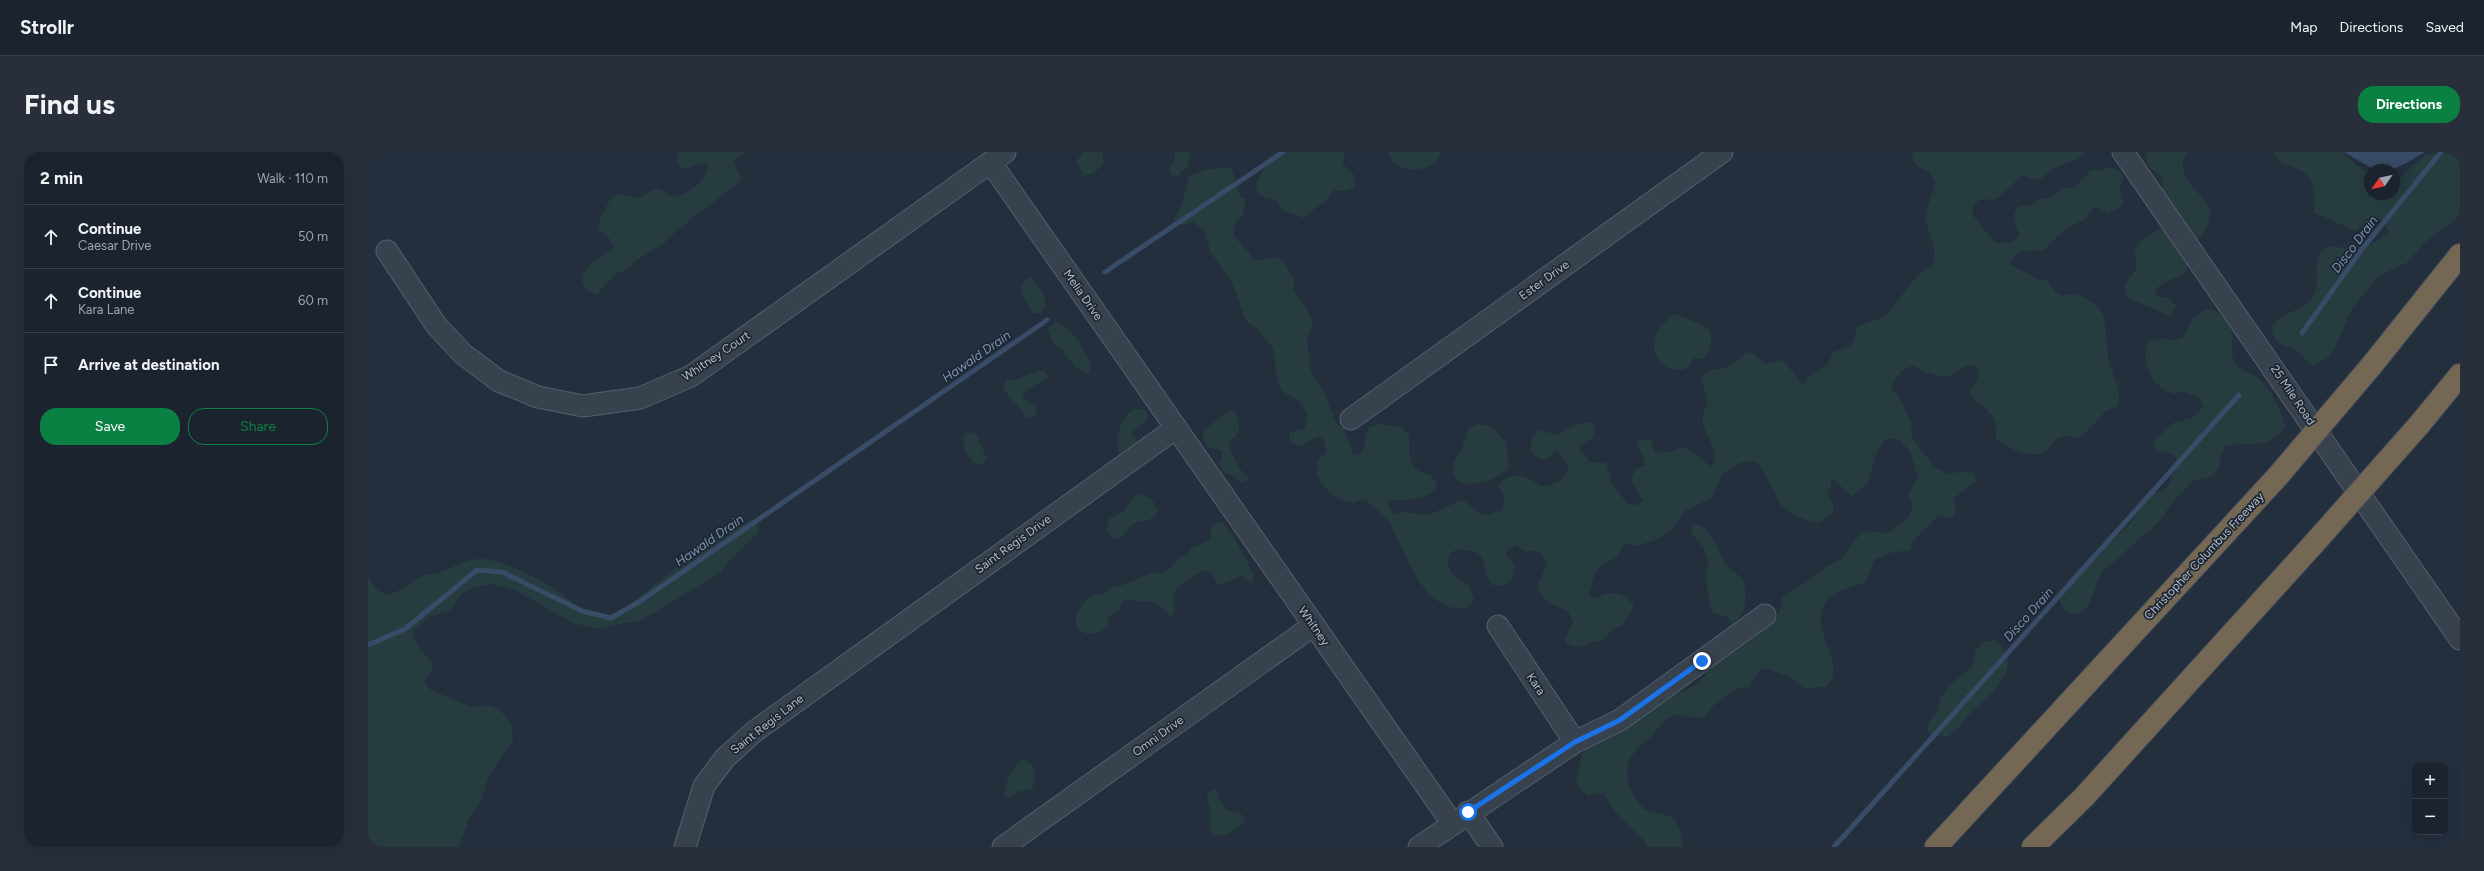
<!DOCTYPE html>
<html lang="en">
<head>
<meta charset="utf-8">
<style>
  body { margin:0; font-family:Figtree,sans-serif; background:#282f3a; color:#f1f3f6 }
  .controls { position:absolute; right:12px; bottom:12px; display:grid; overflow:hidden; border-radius:8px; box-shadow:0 4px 16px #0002 }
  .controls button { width:36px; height:36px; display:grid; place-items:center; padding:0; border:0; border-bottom:1px solid #39404a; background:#1b232e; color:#f1f3f6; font:20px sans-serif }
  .compass { position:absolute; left:1996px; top:12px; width:36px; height:36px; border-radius:50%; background:#1b232e; box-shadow:0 4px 16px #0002; rotate:236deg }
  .stop { position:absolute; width:12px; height:12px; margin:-9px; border:3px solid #1a73e8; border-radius:50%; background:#fff }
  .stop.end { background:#1a73e8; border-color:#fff; box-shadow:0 1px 4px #0008 }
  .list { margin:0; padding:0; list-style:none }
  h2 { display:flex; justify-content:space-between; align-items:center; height:52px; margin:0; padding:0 16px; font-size:17px }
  h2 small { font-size:13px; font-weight:400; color:#a0a4aa }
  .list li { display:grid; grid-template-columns:26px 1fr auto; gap:12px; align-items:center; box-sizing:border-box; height:64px; padding:0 16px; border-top:1px solid #39404a }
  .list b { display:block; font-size:15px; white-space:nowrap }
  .list p { margin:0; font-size:13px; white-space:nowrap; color:#a0a4aa }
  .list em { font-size:13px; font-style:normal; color:#a0a4aa }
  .actions { display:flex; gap:8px; padding:12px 16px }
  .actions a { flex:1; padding:9px 0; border:1px solid #0b8043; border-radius:16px; text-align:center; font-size:14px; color:#0b8043 }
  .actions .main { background:#0b8043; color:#fff }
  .icon { flex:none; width:22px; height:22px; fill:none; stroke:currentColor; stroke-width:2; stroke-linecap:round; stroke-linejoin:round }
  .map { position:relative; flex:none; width:2092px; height:695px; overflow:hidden; border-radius:16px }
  header { display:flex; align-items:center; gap:24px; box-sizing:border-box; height:56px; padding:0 20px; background:#1b232e; border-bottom:1px solid #39404a }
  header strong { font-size:19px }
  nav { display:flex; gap:22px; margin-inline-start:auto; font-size:14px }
  .intro { display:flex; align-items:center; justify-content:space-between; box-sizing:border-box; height:96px; padding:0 24px }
  h1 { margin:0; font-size:28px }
  .button { padding:10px 18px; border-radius:16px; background:#0b8043; color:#fff; font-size:14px; font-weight:700 }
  main { display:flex; gap:24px; padding:0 24px }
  aside { flex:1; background:#1b232e; border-radius:16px; box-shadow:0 4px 16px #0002 }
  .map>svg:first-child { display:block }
  .green { fill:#263c3f }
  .water { fill:#394c67 }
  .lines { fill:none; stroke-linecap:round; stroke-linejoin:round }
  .stream { stroke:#394c67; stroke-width:5 }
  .minor-casing { stroke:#565f6c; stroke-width:23 }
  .highway-casing { stroke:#434c59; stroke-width:24 }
  .minor { stroke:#38414e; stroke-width:21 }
  .highway { stroke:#746855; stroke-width:22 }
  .highway-bridge-casing { stroke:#434c59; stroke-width:24; stroke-linecap:butt }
  .highway-bridge { stroke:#746855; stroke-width:22 }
  .route { stroke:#1a73e8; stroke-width:5 }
  .labels { text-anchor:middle; stroke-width:3.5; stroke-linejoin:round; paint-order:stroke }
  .street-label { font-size:12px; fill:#b4bcc9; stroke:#1d2633 }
  .water-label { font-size:13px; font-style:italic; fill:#7c92b1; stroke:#1d2633 }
</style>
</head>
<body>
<header>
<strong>Strollr</strong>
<nav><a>Map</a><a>Directions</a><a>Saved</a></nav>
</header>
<div class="intro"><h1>Find us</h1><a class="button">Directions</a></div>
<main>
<aside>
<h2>2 min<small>Walk · 110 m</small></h2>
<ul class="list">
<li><svg class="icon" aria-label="ahead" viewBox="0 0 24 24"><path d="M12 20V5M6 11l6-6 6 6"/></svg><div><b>Continue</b><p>Caesar Drive</p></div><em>50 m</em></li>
<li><svg class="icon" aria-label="ahead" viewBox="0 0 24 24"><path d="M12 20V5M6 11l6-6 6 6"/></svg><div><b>Continue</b><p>Kara Lane</p></div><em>60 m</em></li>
<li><svg class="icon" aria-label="arrive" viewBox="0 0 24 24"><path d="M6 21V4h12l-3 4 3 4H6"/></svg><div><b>Arrive at destination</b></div></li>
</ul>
<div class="actions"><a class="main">Save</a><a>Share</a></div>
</aside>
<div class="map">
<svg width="2092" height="695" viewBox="0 0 2092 695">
  <rect width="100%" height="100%" fill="#242f3e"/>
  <g class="green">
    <path d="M309 0H378C362 8 364 9 373 23L372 29 308 79 295 92 270 107 258 118 247 122 229 142 220 140 214 129C216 110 234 106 246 95L242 87 230 78 233 65 243 46 253 42 270 46 289 36C296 37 299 44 305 45 318 46 345 23 339 11 327 9 308 31 309 0Z"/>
    <polygon points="715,0 734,0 736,12 724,22 716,23 708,10"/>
    <polygon points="806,0 822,0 820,14 809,24 803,22 801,16 807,7"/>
    <path d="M912 0H978L976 2 975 12 987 24 986 36 977 39 965 38 959 49 946 57 936 66 915 59 909 48C869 45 896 14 912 0Z"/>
    <path d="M1019 0H1074C1068 15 1046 23 1031 14 1025 11 1022 5 1019 0Z"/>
    <path d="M1543 0H1717L1709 7 1684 17 1672 27H1665L1655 23 1628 47 1611 48 1605 54 1604 60 1606 65 1627 91C1636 91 1646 92 1651 83 1648 73 1642 62 1651 54H1663L1670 47 1684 45 1698 35 1706 36 1723 18 1728 17 1731 19 1740 15 1752 19 1756 27 1751 35 1755 51 1752 56 1739 62 1730 55H1726L1716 68 1701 75 1675 98 1652 100 1643 108 1642 112 1669 127 1679 128 1689 142 1695 144 1703 142 1713 144 1729 153 1736 164 1741 211 1750 235 1751 248 1749 254 1737 260 1716 282 1709 286 1700 284 1690 286 1674 302C1658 304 1640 297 1628 287 1627 281 1630 273 1627 268 1622 256 1606 252 1601 239L1609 229 1611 220 1606 214C1596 212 1594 218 1586 222 1574 228 1556 220 1546 214 1536 215 1524 226 1524 237L1530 243 1543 269 1544 285 1565 314 1581 322 1590 320 1606 321 1609 329 1586 346 1588 360 1583 366 1571 364 1545 389 1542 398 1522 401 1506 408 1498 430C1490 433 1473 437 1466 442 1428 469 1485 509 1458 535L1436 536 1418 523 1396 516 1390 520 1381 534 1367 538 1346 553 1337 565C1324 568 1314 559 1302 565 1294 569 1287 581 1281 587 1277 591 1272 593 1269 597 1251 617 1260 638 1276 657 1301 666 1308 657 1315 691L1316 695H1278L1276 688 1246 658 1236 642 1231 641 1220 644 1211 636 1208 628 1216 595C1229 590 1243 587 1255 579 1268 572 1277 557 1290 550 1311 539 1337 537 1343 510L1371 496 1387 485 1408 465 1413 457 1414 446 1419 441 1441 429 1457 415 1473 407 1492 382 1498 379 1514 381 1522 380 1540 366 1545 354 1540 343 1550 326 1543 301 1531 287 1520 286 1516 289 1509 299 1500 331 1483 345 1469 330 1463 327V336L1459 340 1466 355 1465 361 1452 371C1402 362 1416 345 1389 311 1378 306 1359 315 1353 325 1349 332 1348 339 1344 346L1317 359 1303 379 1287 388 1268 394 1257 391 1250 404 1228 418 1221 441 1223 445 1227 447C1243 438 1255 439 1266 454L1254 474 1246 477 1233 489H1224L1211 496 1200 492 1197 488 1205 470 1200 459 1180 450 1169 437 1179 411 1172 399H1157L1147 393 1138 400V403L1147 413 1144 427 1134 434 1124 433C1115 422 1121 409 1108 400L1090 397 1082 401C1076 417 1086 428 1100 433L1106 448 1099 455C1058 465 1037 401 1023 373 1020 367 1001 348 994 348 991 348 988 350 986 351 973 352 954 335 950 324 948 320 950 315 949 309L959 300 955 287 950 284 931 294 924 292 921 288 922 280 937 276 939 264 937 258 932 250 914 239 910 232 905 196 888 176 878 169 864 130 843 101 836 78 825 70C816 72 812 75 805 68L814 53 821 24 839 17 862 16C868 23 868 36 873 45L878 46 875 63 867 70 866 84 888 109 908 105 915 108 920 116 926 128V139L940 158 945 170 939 187 943 219 957 243 968 271 976 276 985 302 990 304C1001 295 993 285 1003 274L1012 272 1034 275 1041 284V301L1046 316C1057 324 1062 317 1069 334 1059 349 1037 348 1022 348L1019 350 1021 356 1027 362 1038 360 1061 363 1093 348C1113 356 1105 371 1134 357L1137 347 1130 334C1146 315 1157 325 1173 334 1185 334 1202 327 1200 312L1189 299H1185L1183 305 1174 308C1160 301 1163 297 1164 284L1172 278 1189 283 1207 273 1221 270 1226 273V285L1215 291 1211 296 1222 310 1238 311 1244 331 1260 353H1269L1275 349 1263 328 1267 317 1277 313 1276 307 1268 291 1270 288 1283 287 1286 299C1298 304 1308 296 1318 295L1342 314 1345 313C1356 297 1322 271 1340 253L1333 225 1340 219 1359 215 1380 200 1385 201 1397 212 1415 208 1434 232 1437 231 1442 223 1460 212 1465 200C1481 195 1487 197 1488 176 1497 170 1507 170 1516 164 1522 161 1540 134 1547 126 1553 119 1563 117 1566 108 1569 95 1560 81 1558 69 1557 57 1565 42 1567 30L1561 20 1547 12Z"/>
    <path d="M1780 0H1819C1801 26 1843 44 1842 62 1841 79 1828 87 1822 101 1819 107 1821 115 1817 121 1807 128 1794 128 1787 139L1789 144 1801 146 1808 154 1803 163C1795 164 1790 158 1783 155 1755 146 1748 141 1769 116L1766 99 1771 91 1798 72C1797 63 1793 51 1793 41 1794 35 1797 32 1794 26 1789 17 1780 20 1777 5Z"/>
    <path d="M1904 0H1975L1989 13 2002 21V42H2026V27L2031 26 2059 2 2092 0V58L2089 66 2056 91 2040 110 2011 124 1984 156 1966 198 1958 207 1946 213C1937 212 1938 206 1932 201 1920 191 1907 197 1904 176 1913 158 1936 161 1946 143 1954 129 1942 107 1957 96 1964 92 1971 96 1978 96 1993 97 2010 90 2021 80L2017 71 2010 66H2005L1987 79 1946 60C1945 51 1947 42 1945 34 1941 13 1914 18 1904 0Z"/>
    <path d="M661 125C671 132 684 150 673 161H665L653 142 654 132Z"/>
    <path d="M1837 157C1845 157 1849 159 1855 165 1875 185 1856 194 1868 212 1872 218 1882 221 1888 225 1903 236 1913 257 1917 274 1902 299 1881 289 1857 294L1851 309V316L1844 324 1823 330 1801 355 1791 370 1734 420C1726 432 1722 469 1703 461 1695 458 1693 454 1691 447 1701 413 1751 391 1769 362 1772 357 1772 349 1776 345 1781 340 1790 341 1796 339L1802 330 1809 307 1806 303 1788 299 1786 290 1805 271 1824 266 1836 254C1834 246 1821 240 1813 240 1809 240 1808 243 1804 241 1783 235 1775 212 1778 193 1789 180 1802 192 1815 186L1823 169Z"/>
    <path d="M1309 162 1340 176C1346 184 1343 201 1335 207L1326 206 1321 215C1290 230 1267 182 1309 162Z"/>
    <path d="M688 169C705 178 716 195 723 214L720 223 707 215 694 198 685 191 680 176Z"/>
    <path d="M670 219H676L680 226C673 233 654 235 655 246L669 256 667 265 659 266 650 254 641 246 635 234 639 227 647 228Z"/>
    <path d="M766 257H773L778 259 780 265 776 271 763 281 771 291 754 308C744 295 751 265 766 257Z"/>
    <polygon points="864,257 870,264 871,280 863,288 861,294 871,316 881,326 875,331 864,323 854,320 851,312 854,305 854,299 839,294 835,286 836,278"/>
    <path d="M1111 272 1123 274 1139 291 1140 317C1128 328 1107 336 1090 329 1079 313 1089 307 1095 294 1097 287 1098 281 1101 275Z"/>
    <path d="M600 280 608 282 619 307C606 324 592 295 596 283Z"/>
    <path d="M771 342 783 346 790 359C784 371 775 367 765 372 757 377 757 387 746 387 737 381 737 376 742 366L756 359 763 347Z"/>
    <path d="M386 368 390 371 391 380 364 406 353 420 274 468 228 477 205 471 149 439 124 432 107 435 94 442 84 456 79 460 63 464 45 478C45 494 55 498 64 511V519L57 527V531L63 538 96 552 107 555 121 553 129 557 137 563 144 573 145 588 121 623 112 651 102 664 91 695H0V424C18 460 33 433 56 423 59 422 62 423 65 422 82 419 95 406 114 407 134 408 170 426 187 437 200 446 216 461 231 464 240 465 247 462 255 458L360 375Z"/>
    <path d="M848 370H854L868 389 884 419 886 424 884 429H879L874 424 850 433 844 422 837 418C829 421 808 434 806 442 804 447 807 453 807 458L804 463H801L786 450 757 448 753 452 752 457 740 465 741 472C724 494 686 477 724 442L735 443 743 435 755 433 782 421H794L800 418 810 406 819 402 824 396 841 389 843 384V375Z"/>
    <path d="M1328 372C1344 376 1349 399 1357 411 1362 419 1369 421 1375 427 1379 444 1380 462 1364 472L1359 465 1345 461 1342 454 1337 421 1341 410 1336 396 1323 381 1324 375Z"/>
    <path d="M1626 488C1657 511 1628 538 1609 555 1597 564 1592 578 1579 585L1562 582 1559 577 1561 570 1571 557 1572 547 1581 534 1604 515 1607 501 1613 491Z"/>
    <path d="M654 608C668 610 669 626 664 637L651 639 640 647 636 644C635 636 646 610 654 608Z"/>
    <path d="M844 638H849L852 648 858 658 873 662 877 666C873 677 856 687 845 682 840 673 844 665 842 656 841 651 839 648 839 643Z"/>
  </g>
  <path class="water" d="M1976 0H2057C2016 24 2017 25 1976 0Z"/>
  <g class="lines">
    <g class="stream">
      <polyline points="737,120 915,0"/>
      <polyline points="1934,181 1995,96 2073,0"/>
      <polyline points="0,493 37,477 109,418 134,420 214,459 243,466 271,450 679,168"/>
      <polyline points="1466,695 1871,243"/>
    </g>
    <defs>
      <g id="minor">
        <polyline points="1755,0 2092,487"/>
        <polyline points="623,11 1084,671"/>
        <polyline points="19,99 68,173 95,202 131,229 170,245 215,254 272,246 323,224 637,0"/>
        <polyline points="983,267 1354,0"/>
        <polyline points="1130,474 1207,590"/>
        <polyline points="1100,660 1124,695"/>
        <polyline points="317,695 336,634 357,606 387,579 808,276"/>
        <polyline points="635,695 946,473"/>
        <polyline points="1051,695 1207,590 1252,568 1397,463"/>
      </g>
      <g id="highway">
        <polyline points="2004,213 2092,103"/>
        <polyline points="2051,273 2092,223"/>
        <polyline points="1568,695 1910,324"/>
        <polyline points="1665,695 1716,645 1950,387"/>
      </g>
    </defs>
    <use href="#minor" class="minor-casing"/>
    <use href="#highway" class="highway-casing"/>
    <use href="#minor" class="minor"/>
    <use href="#highway" class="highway"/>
    <defs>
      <g id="highway-bridge">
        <polyline points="1910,324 2004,213"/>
        <polyline points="1950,387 2051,273"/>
      </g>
    </defs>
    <use href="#highway-bridge" class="highway-bridge-casing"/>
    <use href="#highway-bridge" class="highway-bridge"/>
  </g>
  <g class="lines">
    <polyline class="route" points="1100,660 1207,590 1252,568 1334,509"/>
  </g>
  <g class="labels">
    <g class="street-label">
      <text transform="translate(1176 128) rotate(-36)" y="4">Ester Drive</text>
      <text transform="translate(715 143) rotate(55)" y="4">Melia Drive</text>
      <text transform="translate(348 204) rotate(-34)" y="4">Whitney Court</text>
      <text transform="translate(1925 243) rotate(56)" y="4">25 Mile Road</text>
      <text transform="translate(645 392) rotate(-36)" y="4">Saint Regis Drive</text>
      <text transform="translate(1836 404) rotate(-47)" y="4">Christopher Columbus Freeway</text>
      <text transform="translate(946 474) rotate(55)" y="4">Whitney</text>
      <text transform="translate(1168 532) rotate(56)" y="4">Kara</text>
      <text transform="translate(399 572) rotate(-38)" y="4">Saint Regis Lane</text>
      <text transform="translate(790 584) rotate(-36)" y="4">Omni Drive</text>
    </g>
    <g class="water-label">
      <text transform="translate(1986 92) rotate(-53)" y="5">Disco Drain</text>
      <text transform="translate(608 204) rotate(-35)" y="5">Hawald Drain</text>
      <text transform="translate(341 388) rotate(-35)" y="5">Hawald Drain</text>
      <text transform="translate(1660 462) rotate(-48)" y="5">Disco Drain</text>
    </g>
  </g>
</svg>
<div class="controls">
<button>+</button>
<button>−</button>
</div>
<svg class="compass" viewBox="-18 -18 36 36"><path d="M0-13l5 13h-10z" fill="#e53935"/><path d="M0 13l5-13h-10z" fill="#a0a4aa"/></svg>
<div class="stop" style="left:1100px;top:660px"></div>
<div class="stop end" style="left:1334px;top:509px"></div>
</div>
</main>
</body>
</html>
